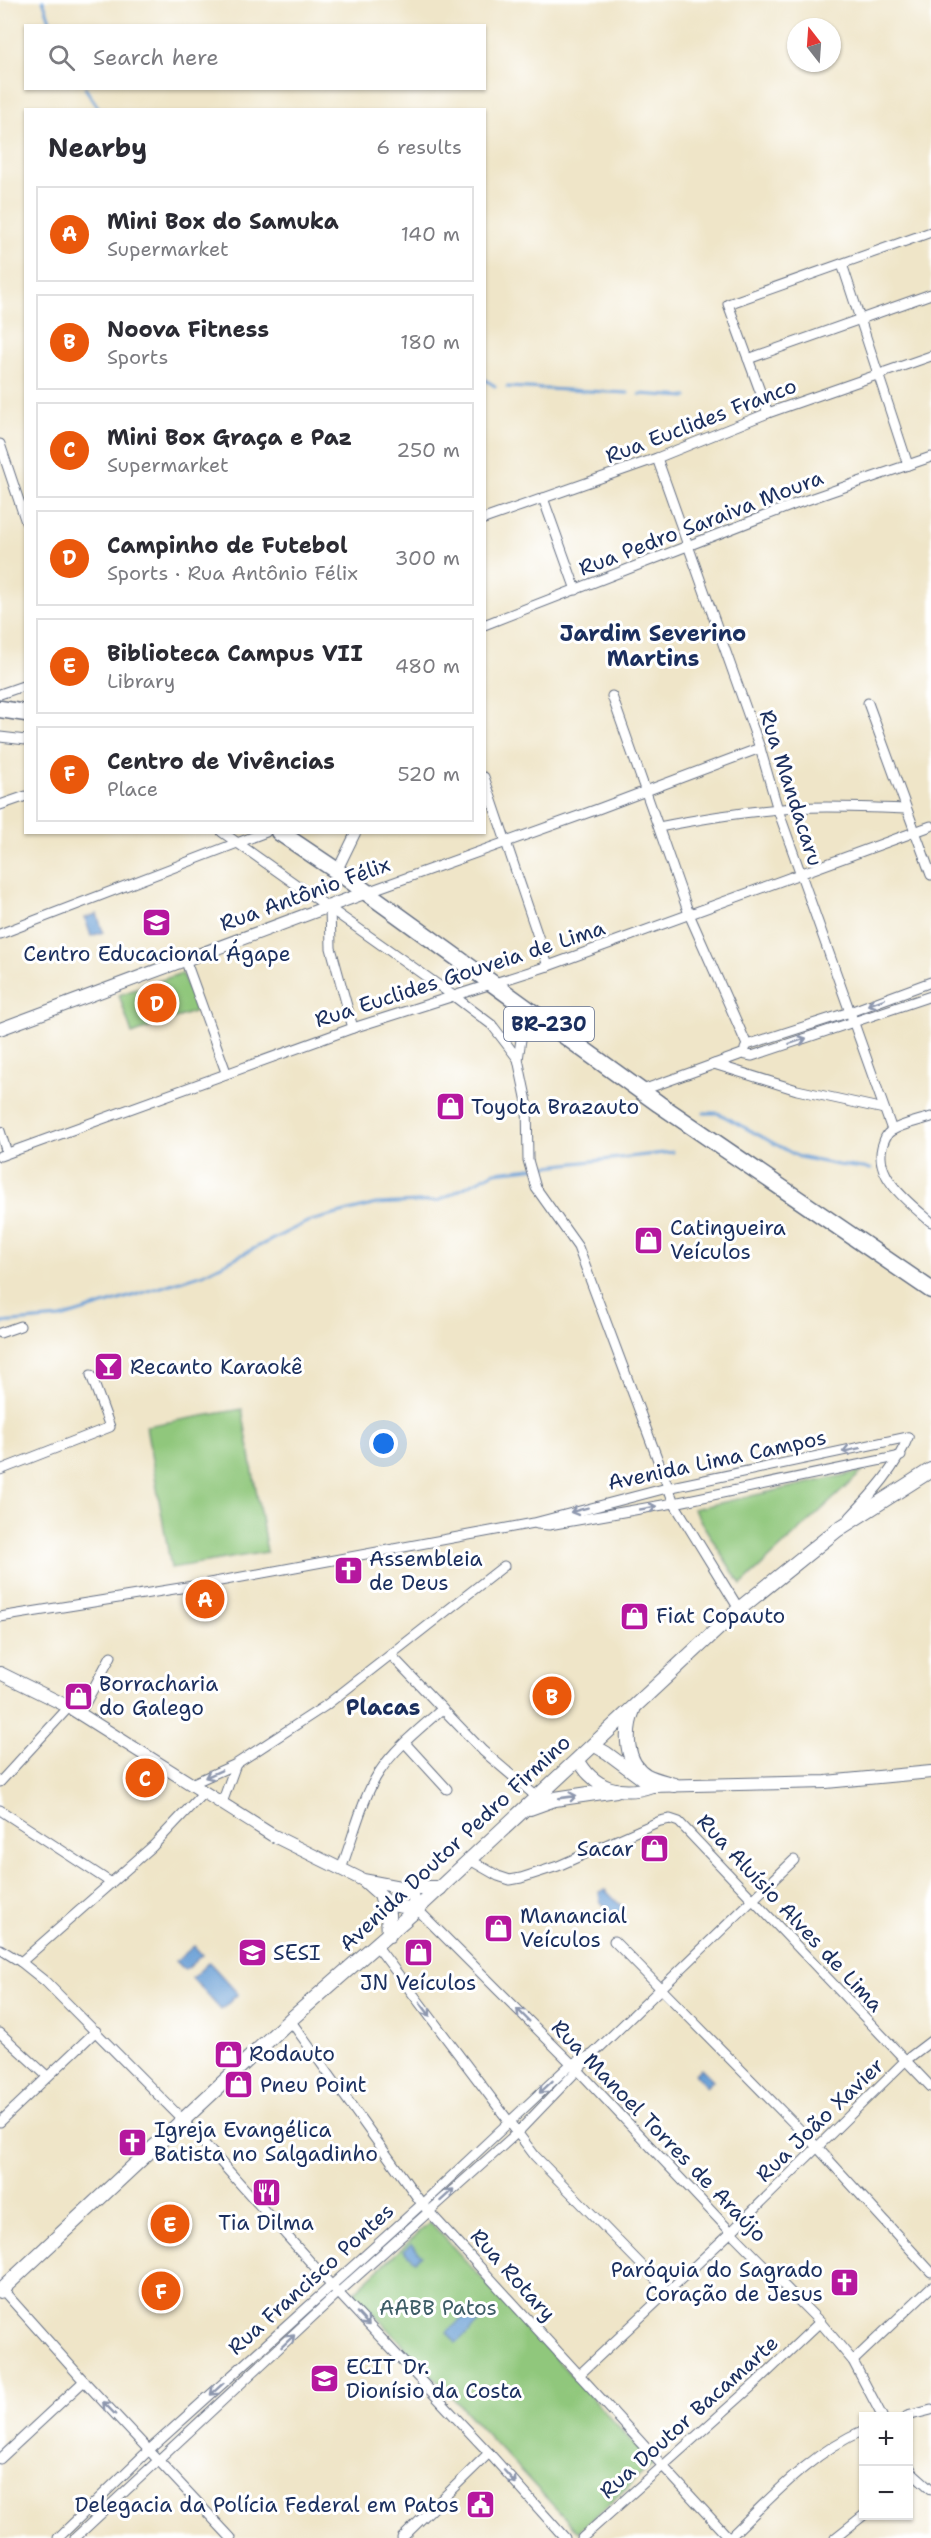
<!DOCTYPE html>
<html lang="en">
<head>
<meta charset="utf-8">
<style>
  body { margin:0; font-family:"Shantell Sans",sans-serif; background:#f2f2f3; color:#2b2b33 }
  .controls { position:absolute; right:18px; bottom:18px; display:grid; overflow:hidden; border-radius:0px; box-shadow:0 2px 4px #0004 }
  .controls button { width:54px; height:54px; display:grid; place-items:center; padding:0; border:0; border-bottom:2px solid #e1e1e2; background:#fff; color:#2b2b33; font:30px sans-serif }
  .compass { position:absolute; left:787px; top:18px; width:54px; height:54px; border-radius:50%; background:#fff; box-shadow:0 2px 4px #0004; rotate:343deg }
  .you { position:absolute; left:384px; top:1444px; width:21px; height:21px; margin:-15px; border:4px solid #fff; border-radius:50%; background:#1a73e8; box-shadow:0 0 0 9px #1a73e833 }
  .badge { display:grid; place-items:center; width:39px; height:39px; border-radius:50%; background:#ea580c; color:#fff; font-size:20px; font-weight:700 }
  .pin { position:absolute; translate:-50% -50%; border:3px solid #fff; box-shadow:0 2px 6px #0006 }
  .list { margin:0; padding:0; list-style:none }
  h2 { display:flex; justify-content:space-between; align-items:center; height:78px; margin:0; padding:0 24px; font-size:26px }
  h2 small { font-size:20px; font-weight:400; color:#7c7c81 }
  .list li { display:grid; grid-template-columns:39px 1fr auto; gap:18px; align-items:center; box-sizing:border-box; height:96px; margin:0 12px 12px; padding:0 12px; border:2px solid #e1e1e2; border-radius:0px }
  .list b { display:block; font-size:22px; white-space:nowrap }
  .list p { margin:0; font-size:20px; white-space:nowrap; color:#7c7c81 }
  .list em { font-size:20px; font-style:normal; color:#7c7c81 }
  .icon { flex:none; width:33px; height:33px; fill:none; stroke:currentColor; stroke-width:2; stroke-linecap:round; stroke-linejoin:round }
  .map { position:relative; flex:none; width:931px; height:2538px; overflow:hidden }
  .search { position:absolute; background:#fff; box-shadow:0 2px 4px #0004; left:24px; top:24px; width:462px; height:66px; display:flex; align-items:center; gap:15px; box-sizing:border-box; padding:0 21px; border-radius:0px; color:#7c7c81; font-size:22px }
  .panel { position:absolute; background:#fff; box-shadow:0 2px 4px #0004; left:24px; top:108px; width:462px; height:726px; border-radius:0px }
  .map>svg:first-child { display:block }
  .green { fill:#90c77b; stroke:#567b6c; stroke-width:1.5 }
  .water { fill:#669dd4; stroke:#406699; stroke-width:1.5 }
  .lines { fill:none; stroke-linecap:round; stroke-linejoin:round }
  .stream { stroke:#669dd4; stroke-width:3 }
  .street-casing { stroke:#656f83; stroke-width:11 }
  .secondary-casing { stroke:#656f83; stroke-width:14 }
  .primary-casing { stroke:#656f83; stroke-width:16 }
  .highway-casing { stroke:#656f83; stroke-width:19 }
  .street { stroke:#fff; stroke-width:9 }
  .secondary { stroke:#fff; stroke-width:12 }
  .primary { stroke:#fff; stroke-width:14 }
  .highway { stroke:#fff; stroke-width:16 }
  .oneway { stroke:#8d97ae }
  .labels { text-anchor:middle; stroke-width:6; stroke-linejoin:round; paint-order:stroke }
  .shield { fill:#fff; stroke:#5f6d8e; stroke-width:1.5 }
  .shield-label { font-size:20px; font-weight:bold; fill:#1b2f5e }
  .street-label { font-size:21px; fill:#1b2f5e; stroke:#fff }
  .poi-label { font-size:21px; fill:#1b2f5e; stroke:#fff; text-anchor:start }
  .park-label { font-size:21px; fill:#3e5d67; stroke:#fff }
  .neighbourhood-label { font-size:22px; font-weight:bold; fill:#1b2f5e; stroke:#fff }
</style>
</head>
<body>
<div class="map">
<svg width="931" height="2538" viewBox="0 0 931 2538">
  <rect width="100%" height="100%" fill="#fff"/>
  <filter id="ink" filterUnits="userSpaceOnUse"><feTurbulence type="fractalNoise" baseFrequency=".0167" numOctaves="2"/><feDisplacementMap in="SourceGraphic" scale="12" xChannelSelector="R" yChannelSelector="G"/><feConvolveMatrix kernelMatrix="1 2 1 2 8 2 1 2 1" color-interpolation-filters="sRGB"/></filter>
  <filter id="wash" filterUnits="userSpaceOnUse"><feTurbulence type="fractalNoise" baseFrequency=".008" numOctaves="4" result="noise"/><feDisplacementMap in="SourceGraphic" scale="24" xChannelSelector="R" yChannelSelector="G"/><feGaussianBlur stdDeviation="1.35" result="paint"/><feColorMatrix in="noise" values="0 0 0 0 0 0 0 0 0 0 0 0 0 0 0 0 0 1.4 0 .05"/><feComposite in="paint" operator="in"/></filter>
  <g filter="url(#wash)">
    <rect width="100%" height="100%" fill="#efe5c8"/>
    <g class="green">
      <polygon points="182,973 196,1011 132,1034 119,995"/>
      <polygon points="242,1409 267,1552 171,1568 146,1426"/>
      <polygon points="863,1471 741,1585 693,1509"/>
      <polygon points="430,2222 653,2464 578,2532 354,2292"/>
    </g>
    <g class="water">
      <polygon points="97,914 103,932 91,936 85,918"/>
      <polygon points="605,1890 623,1908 624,1915 614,1916 600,1901 599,1892"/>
      <polygon points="194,1946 202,1955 185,1970 176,1961"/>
      <polygon points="209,1962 238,1994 221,2010 192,1978"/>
      <polygon points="701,2068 713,2080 706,2087 695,2074"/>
      <polygon points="411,2244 422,2255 415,2261 404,2250"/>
      <polygon points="472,2310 482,2320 456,2343 447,2332"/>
    </g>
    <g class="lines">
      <g class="stream">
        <polyline points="43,0 52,26"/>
        <polyline points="85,88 100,110"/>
        <polyline points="484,379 495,386"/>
        <polyline points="507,387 628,393"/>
        <polyline points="640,394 687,397"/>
        <polyline points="704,1113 718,1113 799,1157 838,1165 871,1169"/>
        <polyline points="0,1323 61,1318 203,1274 307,1222 376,1204 438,1201 495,1172 673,1152"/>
      </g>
    </g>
  </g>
  <g filter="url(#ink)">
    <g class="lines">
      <defs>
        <g id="street">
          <polyline points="842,264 908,465"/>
          <polyline points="748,359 931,294"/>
          <polyline points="768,413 728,304 931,232"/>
          <polyline points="0,444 26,522"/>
          <polyline points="657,458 760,748 778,810 892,1130"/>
          <polyline points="543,498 576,590"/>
          <polyline points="484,519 657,458 768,413 931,356"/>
          <polyline points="484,625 798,503 931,457"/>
          <polyline points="0,694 26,685"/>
          <polyline points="612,696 689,914 747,1045"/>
          <polyline points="868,703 931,875"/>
          <polyline points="0,737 26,740"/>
          <polyline points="484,777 548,966"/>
          <polyline points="0,805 26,796"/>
          <path d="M659 827C714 816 771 807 827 807 853 807 880 808 906 809"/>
          <polyline points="222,832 455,997 492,1025 518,1059 527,1102 528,1160 536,1188 578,1247 674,1503 739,1609"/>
          <polyline points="337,871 356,832"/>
          <polyline points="367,892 598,809 760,748"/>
          <polyline points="330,906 331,948 353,1028"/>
          <polyline points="0,934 266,832"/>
          <polyline points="185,959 226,1072"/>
          <polyline points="745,1049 747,1045 850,1012 931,982"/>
          <polyline points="518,1059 522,1033 542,1019"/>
          <polyline points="714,1064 797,1090 884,1109"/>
          <polyline points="640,1091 742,1054 752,1056 931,996"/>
          <path d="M931 1117C919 1121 902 1124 891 1131 885 1135 884 1141 882 1147 874 1178 911 1204 931 1222"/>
          <polyline points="0,1131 7,1153"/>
          <polyline points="0,1156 353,1028 548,966 931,826"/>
          <polyline points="0,1333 20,1326"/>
          <polyline points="0,1470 110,1427 91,1375"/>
          <path d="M850 1517C873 1493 896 1468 908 1437"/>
          <polyline points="537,1524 549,1525 674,1503 901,1456"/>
          <polyline points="0,1617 193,1586 534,1523 667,1488 908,1437"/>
          <polyline points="391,1655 483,1751 537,1797"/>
          <polyline points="80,1713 111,1656"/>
          <polyline points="405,1743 447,1789"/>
          <polyline points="0,1782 69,1707"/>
          <polyline points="191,1784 236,1764 325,1706 504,1566"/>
          <polyline points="222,1803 236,1764"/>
          <polyline points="0,1810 110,1882"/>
          <polyline points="470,1860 498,1876 510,1880 521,1878 558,1866 660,1821 670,1819 679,1822 931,2087"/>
          <path d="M341 1869C352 1841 363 1795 380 1771 396 1747 421 1728 442 1709"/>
          <polyline points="417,1909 579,2071 731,2232 820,2322 853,2361 882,2416"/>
          <polyline points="614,1941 817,2147 931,2272"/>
          <polyline points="376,1945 535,2156 667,2291"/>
          <polyline points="0,1949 21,1962 46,1982 183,2120 331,2285 489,2453 565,2538"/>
          <polyline points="21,1962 153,1846 204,1792"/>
          <path d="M290 2020 422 2204 729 2538C771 2498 810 2453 864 2430"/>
          <polyline points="0,2033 47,2076"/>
          <polyline points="0,2122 96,2031"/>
          <polyline points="0,2287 84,2381 231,2538"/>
          <polyline points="853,2361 931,2287"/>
          <polyline points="579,2375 731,2232 906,2060 931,2041"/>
          <polyline points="907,2416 931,2410"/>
          <polyline points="0,2459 84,2381"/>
          <polyline points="908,2465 913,2473 931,2489"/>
          <polyline points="58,2538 149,2450 422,2204 571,2064 591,2055"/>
          <polyline points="75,2538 339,2292 518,2132 593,2054 794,1860"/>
          <polyline points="402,2538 489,2453"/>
          <polyline points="582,2538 758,2381 820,2322"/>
          <polyline points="835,2538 864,2515"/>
        </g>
        <g id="secondary">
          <polyline points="0,1029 367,892"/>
          <polyline points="0,1673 69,1707 272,1835 363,1880 405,1888 413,1896 417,1909 391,1905 363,1880"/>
          <polyline points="593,1745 607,1753 646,1782"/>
          <path d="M578 1759C593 1788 622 1797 652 1786L826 1782 931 1772"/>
        </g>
        <g id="primary">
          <path d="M633 1710C625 1730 624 1763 647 1776 655 1780 665 1782 674 1785"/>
          <polyline points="530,1808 555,1799 616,1790"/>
          <polyline points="405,1888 440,1888"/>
          <polyline points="382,1899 388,1914 389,1935"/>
          <polyline points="0,2291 290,2020 417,1909 739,1609 837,1530 931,1470"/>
        </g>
        <g id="highway">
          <polyline points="0,709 26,713"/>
          <polyline points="279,832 337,871 659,1104 931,1290"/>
        </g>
      </defs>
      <use href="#street" class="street-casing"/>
      <use href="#secondary" class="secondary-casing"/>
      <use href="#primary" class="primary-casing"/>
      <use href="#highway" class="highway-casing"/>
      <use href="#street" class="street"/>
      <use href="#secondary" class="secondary"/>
      <use href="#primary" class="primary"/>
      <use href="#highway" class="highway"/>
    </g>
    <defs><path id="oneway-shaft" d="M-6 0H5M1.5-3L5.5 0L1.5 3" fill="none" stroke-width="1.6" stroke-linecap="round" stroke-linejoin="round" transform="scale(1.5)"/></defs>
    <g class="oneway">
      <use href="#oneway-shaft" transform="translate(876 1002) rotate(160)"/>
      <use href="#oneway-shaft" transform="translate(798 1041) rotate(-18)"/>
      <use href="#oneway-shaft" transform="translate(851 1450) rotate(168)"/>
      <use href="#oneway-shaft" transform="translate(648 1508) rotate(-10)"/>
      <use href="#oneway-shaft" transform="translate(579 1510) rotate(165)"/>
      <use href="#oneway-shaft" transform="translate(213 1774) rotate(156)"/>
      <use href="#oneway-shaft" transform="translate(568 1797) rotate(-8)"/>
      <use href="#oneway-shaft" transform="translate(425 2009) rotate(53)"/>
      <use href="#oneway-shaft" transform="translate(523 2015) rotate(-135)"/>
      <use href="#oneway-shaft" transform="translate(546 2087) rotate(137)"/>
      <use href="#oneway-shaft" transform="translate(447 2195) rotate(-42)"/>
      <use href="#oneway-shaft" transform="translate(363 2319) rotate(47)"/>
      <use href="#oneway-shaft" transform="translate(288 2341) rotate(-43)"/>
      <use href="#oneway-shaft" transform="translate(217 2389) rotate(138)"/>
      <use href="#oneway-shaft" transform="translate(109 2408) rotate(-134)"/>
      <use href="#oneway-shaft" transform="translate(510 2477) rotate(48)"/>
    </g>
  </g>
  <defs>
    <symbol id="school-square" viewBox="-11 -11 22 22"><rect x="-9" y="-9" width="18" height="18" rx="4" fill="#b5179e" stroke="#fff"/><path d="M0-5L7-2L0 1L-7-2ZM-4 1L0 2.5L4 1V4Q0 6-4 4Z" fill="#fff"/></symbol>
    <symbol id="shop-square" viewBox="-11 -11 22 22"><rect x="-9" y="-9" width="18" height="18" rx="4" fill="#b5179e" stroke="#fff"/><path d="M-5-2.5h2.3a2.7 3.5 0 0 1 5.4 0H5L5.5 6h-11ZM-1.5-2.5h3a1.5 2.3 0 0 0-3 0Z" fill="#fff"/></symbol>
    <symbol id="bar-square" viewBox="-11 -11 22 22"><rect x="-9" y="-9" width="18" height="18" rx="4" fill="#b5179e" stroke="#fff"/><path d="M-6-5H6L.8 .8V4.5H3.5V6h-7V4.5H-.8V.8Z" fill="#fff"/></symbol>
    <symbol id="church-square" viewBox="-11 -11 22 22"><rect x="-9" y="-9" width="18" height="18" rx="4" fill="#b5179e" stroke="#fff"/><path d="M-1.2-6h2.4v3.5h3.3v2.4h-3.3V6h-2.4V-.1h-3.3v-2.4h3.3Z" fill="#fff"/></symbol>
    <symbol id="restaurant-square" viewBox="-11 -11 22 22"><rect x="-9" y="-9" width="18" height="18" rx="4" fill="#b5179e" stroke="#fff"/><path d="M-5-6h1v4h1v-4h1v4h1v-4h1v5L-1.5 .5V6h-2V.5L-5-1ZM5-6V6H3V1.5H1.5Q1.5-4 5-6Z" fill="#fff"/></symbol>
    <symbol id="civic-square" viewBox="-11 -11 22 22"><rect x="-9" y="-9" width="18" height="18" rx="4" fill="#b5179e" stroke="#fff"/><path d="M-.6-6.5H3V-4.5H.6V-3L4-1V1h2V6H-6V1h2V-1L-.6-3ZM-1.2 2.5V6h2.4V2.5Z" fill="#fff"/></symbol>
  </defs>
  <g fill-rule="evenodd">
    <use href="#school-square" x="140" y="906" width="33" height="33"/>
    <use href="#shop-square" x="434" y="1090" width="33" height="33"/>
    <use href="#shop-square" x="632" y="1224" width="33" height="33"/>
    <use href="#bar-square" x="92" y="1350" width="33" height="33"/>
    <use href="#church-square" x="332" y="1554" width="33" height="33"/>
    <use href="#shop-square" x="618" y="1600" width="33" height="33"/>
    <use href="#shop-square" x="62" y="1680" width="33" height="33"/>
    <use href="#shop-square" x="638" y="1832" width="33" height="33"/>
    <use href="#shop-square" x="482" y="1912" width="33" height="33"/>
    <use href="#shop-square" x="402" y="1936" width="33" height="33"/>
    <use href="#school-square" x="236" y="1936" width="33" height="33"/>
    <use href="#shop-square" x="212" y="2038" width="33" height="33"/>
    <use href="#shop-square" x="222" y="2068" width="33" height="33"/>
    <use href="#church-square" x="116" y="2126" width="33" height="33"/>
    <use href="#restaurant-square" x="250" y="2176" width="33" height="33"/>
    <use href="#church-square" x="828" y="2266" width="33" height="33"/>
    <use href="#school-square" x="308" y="2362" width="33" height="33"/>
    <use href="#civic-square" x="464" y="2488" width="33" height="33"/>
  </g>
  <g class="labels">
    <rect class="shield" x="504" y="1007" width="90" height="34" rx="4.5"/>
    <g class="shield-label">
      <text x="549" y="1031">BR-230</text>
    </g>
    <g class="street-label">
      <text transform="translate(701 421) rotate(-21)" y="7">Rua Euclides Franco</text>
      <text transform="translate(701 523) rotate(-21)" y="7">Rua Pedro Saraiva Moura</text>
      <text transform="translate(791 788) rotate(72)" y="7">Rua Mandacaru</text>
      <text transform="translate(305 894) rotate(-20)" y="7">Rua Antônio Félix</text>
      <text transform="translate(460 974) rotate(-18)" y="7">Rua Euclides Gouveia de Lima</text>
      <text transform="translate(717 1460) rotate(-12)" y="7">Avenida Lima Campos</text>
      <text transform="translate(455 1843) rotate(-43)" y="7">Avenida Doutor Pedro Firmino</text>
      <text transform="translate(790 1913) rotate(47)" y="7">Rua Aluísio Alves de Lima</text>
      <text transform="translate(820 2120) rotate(-44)" y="7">Rua João Xavier</text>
      <text transform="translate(659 2131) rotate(46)" y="7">Rua Manoel Torres de Araújo</text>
      <text transform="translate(513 2275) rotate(48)" y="7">Rua Rotary</text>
      <text transform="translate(311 2279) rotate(-42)" y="7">Rua Francisco Pontes</text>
      <text transform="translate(689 2417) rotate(-42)" y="7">Rua Doutor Bacamarte</text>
    </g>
    <g class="poi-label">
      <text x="157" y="961" text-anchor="middle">Centro Educacional Ágape</text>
      <text x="471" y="1114">Toyota Brazauto</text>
      <text x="670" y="1235">Catingueira<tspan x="670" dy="24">Veículos</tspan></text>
      <text x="130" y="1374">Recanto Karaokê</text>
      <text x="369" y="1566">Assembleia<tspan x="369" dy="24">de Deus</tspan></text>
      <text x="656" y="1623">Fiat Copauto</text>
      <text x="99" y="1691">Borracharia<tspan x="99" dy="24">do Galego</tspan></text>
      <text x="634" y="1856" text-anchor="end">Sacar</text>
      <text x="520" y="1923">Manancial<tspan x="520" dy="24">Veículos</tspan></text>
      <text x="273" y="1960">SESI</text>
      <text x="418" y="1990" text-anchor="middle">JN Veículos</text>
      <text x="249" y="2061">Rodauto</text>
      <text x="260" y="2092">Pneu Point</text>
      <text x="154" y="2137">Igreja Evangélica<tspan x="154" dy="24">Batista no Salgadinho</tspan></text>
      <text x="266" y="2230" text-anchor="middle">Tia Dilma</text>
      <text x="823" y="2277" text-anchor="end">Paróquia do Sagrado<tspan x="823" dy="24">Coração de Jesus</tspan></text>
      <text x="346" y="2374">ECIT Dr.<tspan x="346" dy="24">Dionísio da Costa</tspan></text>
      <text x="459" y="2512" text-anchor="end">Delegacia da Polícia Federal em Patos</text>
    </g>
    <g class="park-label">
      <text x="438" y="2315">AABB Patos</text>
    </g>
    <g class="neighbourhood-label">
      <text x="653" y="641">Jardim Severino<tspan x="653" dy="25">Martins</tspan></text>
      <text x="383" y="1715">Placas</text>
    </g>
  </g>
</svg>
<div class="controls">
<button>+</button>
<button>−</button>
</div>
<svg class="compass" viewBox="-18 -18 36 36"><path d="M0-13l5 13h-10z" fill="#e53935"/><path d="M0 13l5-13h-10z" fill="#7c7c81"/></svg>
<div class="you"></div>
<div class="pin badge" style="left:205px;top:1599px">A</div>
<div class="pin badge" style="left:552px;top:1696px">B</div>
<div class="pin badge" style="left:145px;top:1778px">C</div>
<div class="pin badge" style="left:157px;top:1003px">D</div>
<div class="pin badge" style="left:170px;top:2224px">E</div>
<div class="pin badge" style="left:161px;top:2291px">F</div>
<div class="search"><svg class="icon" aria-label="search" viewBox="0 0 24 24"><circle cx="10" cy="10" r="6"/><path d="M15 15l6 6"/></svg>Search here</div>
<section class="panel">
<h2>Nearby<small>6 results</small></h2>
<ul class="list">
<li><span class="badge">A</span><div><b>Mini Box do Samuka</b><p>Supermarket</p></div><em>140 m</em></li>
<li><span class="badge">B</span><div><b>Noova Fitness</b><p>Sports</p></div><em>180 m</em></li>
<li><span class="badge">C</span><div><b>Mini Box Graça e Paz</b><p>Supermarket</p></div><em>250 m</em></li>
<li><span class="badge">D</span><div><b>Campinho de Futebol</b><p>Sports · Rua Antônio Félix</p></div><em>300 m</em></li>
<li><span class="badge">E</span><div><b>Biblioteca Campus VII</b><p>Library</p></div><em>480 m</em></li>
<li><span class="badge">F</span><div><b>Centro de Vivências</b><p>Place</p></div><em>520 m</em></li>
</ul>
</section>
</div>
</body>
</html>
